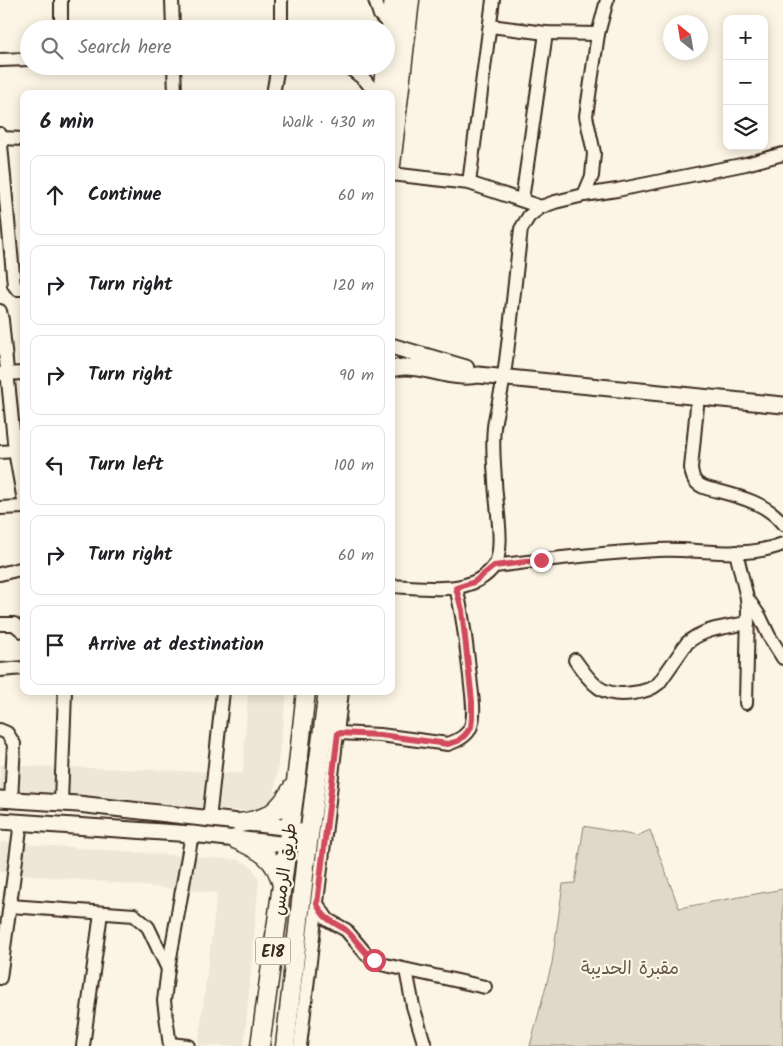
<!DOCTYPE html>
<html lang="en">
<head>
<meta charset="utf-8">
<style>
  body { margin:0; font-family:Kalam,"Playpen Sans Arabic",sans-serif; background:#f2f2f2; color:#202124 }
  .controls { position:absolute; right:15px; top:15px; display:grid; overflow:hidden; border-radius:10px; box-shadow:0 2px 12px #0003 }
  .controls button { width:45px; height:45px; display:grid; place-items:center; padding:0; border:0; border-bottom:1px solid #e0e0e0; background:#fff; color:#202124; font:25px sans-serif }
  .compass { position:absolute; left:663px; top:15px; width:45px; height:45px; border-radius:50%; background:#fff; box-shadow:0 2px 12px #0003; rotate:330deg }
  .stop { position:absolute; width:15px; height:15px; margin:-11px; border:4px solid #d1495b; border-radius:50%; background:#fff }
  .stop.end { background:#d1495b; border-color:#fff; box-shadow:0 1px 5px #0008 }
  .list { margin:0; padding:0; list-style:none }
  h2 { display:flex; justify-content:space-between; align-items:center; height:65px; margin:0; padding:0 20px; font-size:21px }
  h2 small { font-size:16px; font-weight:400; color:#757577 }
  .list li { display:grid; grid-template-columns:32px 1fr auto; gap:15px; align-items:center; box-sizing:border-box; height:80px; margin:0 10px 10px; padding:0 10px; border:1px solid #e0e0e0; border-radius:10px }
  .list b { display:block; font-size:19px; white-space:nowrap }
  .list em { font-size:16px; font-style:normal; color:#757577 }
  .icon { flex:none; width:28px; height:28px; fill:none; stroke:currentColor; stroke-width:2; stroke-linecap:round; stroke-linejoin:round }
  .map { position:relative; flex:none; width:783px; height:1046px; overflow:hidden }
  .search { position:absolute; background:#fff; box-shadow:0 2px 12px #0003; left:20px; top:20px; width:375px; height:55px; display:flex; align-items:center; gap:12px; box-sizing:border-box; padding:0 18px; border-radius:28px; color:#757577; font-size:19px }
  .panel { position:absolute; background:#fff; box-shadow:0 2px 12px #0003; left:20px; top:90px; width:375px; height:605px; border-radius:10px }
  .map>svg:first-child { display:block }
  .built { fill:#eee6d6 }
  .green { fill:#e0d8c8; stroke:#8e8173 }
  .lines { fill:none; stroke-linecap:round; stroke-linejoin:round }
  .minor-casing { stroke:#3b2a1e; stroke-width:16 }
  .major-casing { stroke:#3b2a1e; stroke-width:19 }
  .highway-casing { stroke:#3b2a1e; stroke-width:21 }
  .minor { stroke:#fcf5e5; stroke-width:12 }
  .major { stroke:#fcf5e5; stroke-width:15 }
  .highway { stroke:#fcf5e5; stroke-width:18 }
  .route { stroke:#d1495b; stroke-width:6 }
  .labels { text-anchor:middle; stroke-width:4.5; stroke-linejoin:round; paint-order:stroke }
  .shield { fill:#fcf5e5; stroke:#75675a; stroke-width:1 }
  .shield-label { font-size:16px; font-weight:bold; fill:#3b2a1e }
  .street-label { font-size:18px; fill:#3b2a1e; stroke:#fcf5e5 }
  .park-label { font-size:18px; fill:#645648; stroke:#fcf5e5 }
</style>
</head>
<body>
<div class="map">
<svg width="783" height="1046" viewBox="0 0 783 1046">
  <rect width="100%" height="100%" fill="#fcf5e5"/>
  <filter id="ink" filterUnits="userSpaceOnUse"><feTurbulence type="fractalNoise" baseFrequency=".02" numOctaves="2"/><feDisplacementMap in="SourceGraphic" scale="10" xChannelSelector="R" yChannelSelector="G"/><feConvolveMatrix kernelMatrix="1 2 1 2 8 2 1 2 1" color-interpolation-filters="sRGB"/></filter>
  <g filter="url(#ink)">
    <g class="built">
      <polygon points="248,691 287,691 272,812 0,799 0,765 243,773"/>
      <polygon points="0,842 239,860 252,867 259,880 244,1046 198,1046 217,893 0,872"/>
    </g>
    <polygon class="green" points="584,826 637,836 650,830 679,908 783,889 783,1046 530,1046 552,963 563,884 575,883"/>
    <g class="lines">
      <defs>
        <g id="minor">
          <polyline points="61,0 61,29"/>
          <polyline points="172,0 173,29"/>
          <polyline points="375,0 380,15 391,27"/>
          <polyline points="490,26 546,33 598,34"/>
          <polyline points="281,29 281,0"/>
          <polyline points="0,60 29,59"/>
          <polyline points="174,66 175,94"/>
          <polyline points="347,66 365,80 376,94"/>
          <polyline points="273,94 278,66"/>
          <polyline points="0,134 14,285 17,289 24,289"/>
          <polyline points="0,138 24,139"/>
          <polyline points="391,174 469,183 541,207"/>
          <polyline points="469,183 493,0"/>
          <polyline points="584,195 592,176 594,153 586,116 598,34 607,0"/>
          <polyline points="522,200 546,33"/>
          <polyline points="0,311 2,320 15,451 24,501"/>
          <polyline points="0,374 24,373"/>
          <path d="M698 396 691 468C692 473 692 478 696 482 701 488 711 489 718 491 741 497 768 504 783 524"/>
          <polyline points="0,452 15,451"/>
          <polyline points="0,508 24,507"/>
          <polyline points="736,552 747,598 748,611 746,703"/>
          <path d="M495 566C549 559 603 553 658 550 700 548 743 560 783 544"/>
          <polyline points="0,574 24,568"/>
          <path d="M391 586C424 587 472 597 494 566 506 549 495 502 495 480 494 463 492 444 494 427 496 410 502 393 504 375 511 327 515 278 521 229L529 216 541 207 555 202 584 195 617 190 746 164 783 154"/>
          <polyline points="747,598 760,617 769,636 783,658"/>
          <polyline points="0,624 14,624 24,632"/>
          <path d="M575 660C592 684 601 698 633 693 643 692 651 690 659 683L687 643C704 628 727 627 748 623"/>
          <polyline points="0,670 24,668"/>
          <polyline points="0,730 7,733 14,744 11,800"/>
          <path d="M338 733 380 735 448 744C457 741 468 736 471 726 476 711 471 691 470 676 466 646 464 617 456 588"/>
          <polyline points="61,802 65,691"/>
          <polyline points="209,820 223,691"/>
          <polyline points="317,904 328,920 346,930 367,955 381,964 485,987"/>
          <polyline points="10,906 134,915 148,927 168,969"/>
          <polyline points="406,970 413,1006 425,1046"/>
          <polyline points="0,978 21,822"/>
          <polyline points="170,1044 188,1046"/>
          <polyline points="83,1046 101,913"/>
          <polyline points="170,1046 164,1001 168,969 192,834"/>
          <polyline points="300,1046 342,691"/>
        </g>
        <g id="major">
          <polyline points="391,346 466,368"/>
          <path d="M391 369C420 361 449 381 478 375L783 405"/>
          <polyline points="0,799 78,804 292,828 301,833"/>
          <polyline points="0,821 192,834 288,845 301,840 311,826"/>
        </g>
        <g id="highway">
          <polyline points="386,60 394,0"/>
          <polyline points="382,94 385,66"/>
          <polyline points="391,165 410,0"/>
          <path d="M240 823C269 819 278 812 293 787"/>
          <path d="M235 839C259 850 275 856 282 885"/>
          <polyline points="260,1046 296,782 306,691"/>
          <polyline points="285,1046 305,866 328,691"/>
        </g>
      </defs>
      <use href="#minor" class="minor-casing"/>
      <use href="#major" class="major-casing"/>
      <use href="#highway" class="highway-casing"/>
      <use href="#minor" class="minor"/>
      <use href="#major" class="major"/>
      <use href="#highway" class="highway"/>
    </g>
  </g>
  <g class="lines" filter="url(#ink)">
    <path class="route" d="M374 960C363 952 358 942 349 933 336 920 327 925 317 904L338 733 380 735 448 744 458 741 465 735 471 727 472 718V701L462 610 456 588 474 582 494 566 541 560"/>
  </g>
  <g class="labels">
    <rect class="shield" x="255.5" y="937.5" width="35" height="27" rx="4"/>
    <g class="shield-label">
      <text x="273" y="957">E18</text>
    </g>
    <g class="street-label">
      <text transform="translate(284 869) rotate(-82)" y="6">طريق الرمس</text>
    </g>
    <g class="park-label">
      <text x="630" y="974">مقبرة الحديبة</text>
    </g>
  </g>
</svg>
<div class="controls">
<button>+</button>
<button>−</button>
<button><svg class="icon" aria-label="layers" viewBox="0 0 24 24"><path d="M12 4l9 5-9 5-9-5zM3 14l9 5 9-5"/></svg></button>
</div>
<svg class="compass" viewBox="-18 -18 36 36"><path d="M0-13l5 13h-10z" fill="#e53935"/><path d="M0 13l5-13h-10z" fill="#757577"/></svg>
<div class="stop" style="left:374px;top:960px"></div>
<div class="stop end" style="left:541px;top:560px"></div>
<div class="search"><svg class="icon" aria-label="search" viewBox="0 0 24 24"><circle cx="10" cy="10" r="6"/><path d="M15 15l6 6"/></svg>Search here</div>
<section class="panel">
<h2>6 min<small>Walk · 430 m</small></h2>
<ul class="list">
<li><svg class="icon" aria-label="ahead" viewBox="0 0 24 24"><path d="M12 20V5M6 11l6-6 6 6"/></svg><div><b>Continue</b></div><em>60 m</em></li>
<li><svg class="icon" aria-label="right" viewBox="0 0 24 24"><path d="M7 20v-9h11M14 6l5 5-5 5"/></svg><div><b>Turn right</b></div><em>120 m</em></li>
<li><svg class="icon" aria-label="right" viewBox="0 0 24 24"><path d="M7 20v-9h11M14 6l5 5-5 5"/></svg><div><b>Turn right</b></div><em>90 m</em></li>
<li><svg class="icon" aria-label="left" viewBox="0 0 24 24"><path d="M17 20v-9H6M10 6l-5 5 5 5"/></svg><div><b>Turn left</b></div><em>100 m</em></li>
<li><svg class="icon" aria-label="right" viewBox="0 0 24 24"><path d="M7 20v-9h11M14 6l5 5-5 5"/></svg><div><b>Turn right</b></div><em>60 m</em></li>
<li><svg class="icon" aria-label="arrive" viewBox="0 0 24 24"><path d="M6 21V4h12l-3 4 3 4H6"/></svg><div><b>Arrive at destination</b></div></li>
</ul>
</section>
</div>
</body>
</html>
